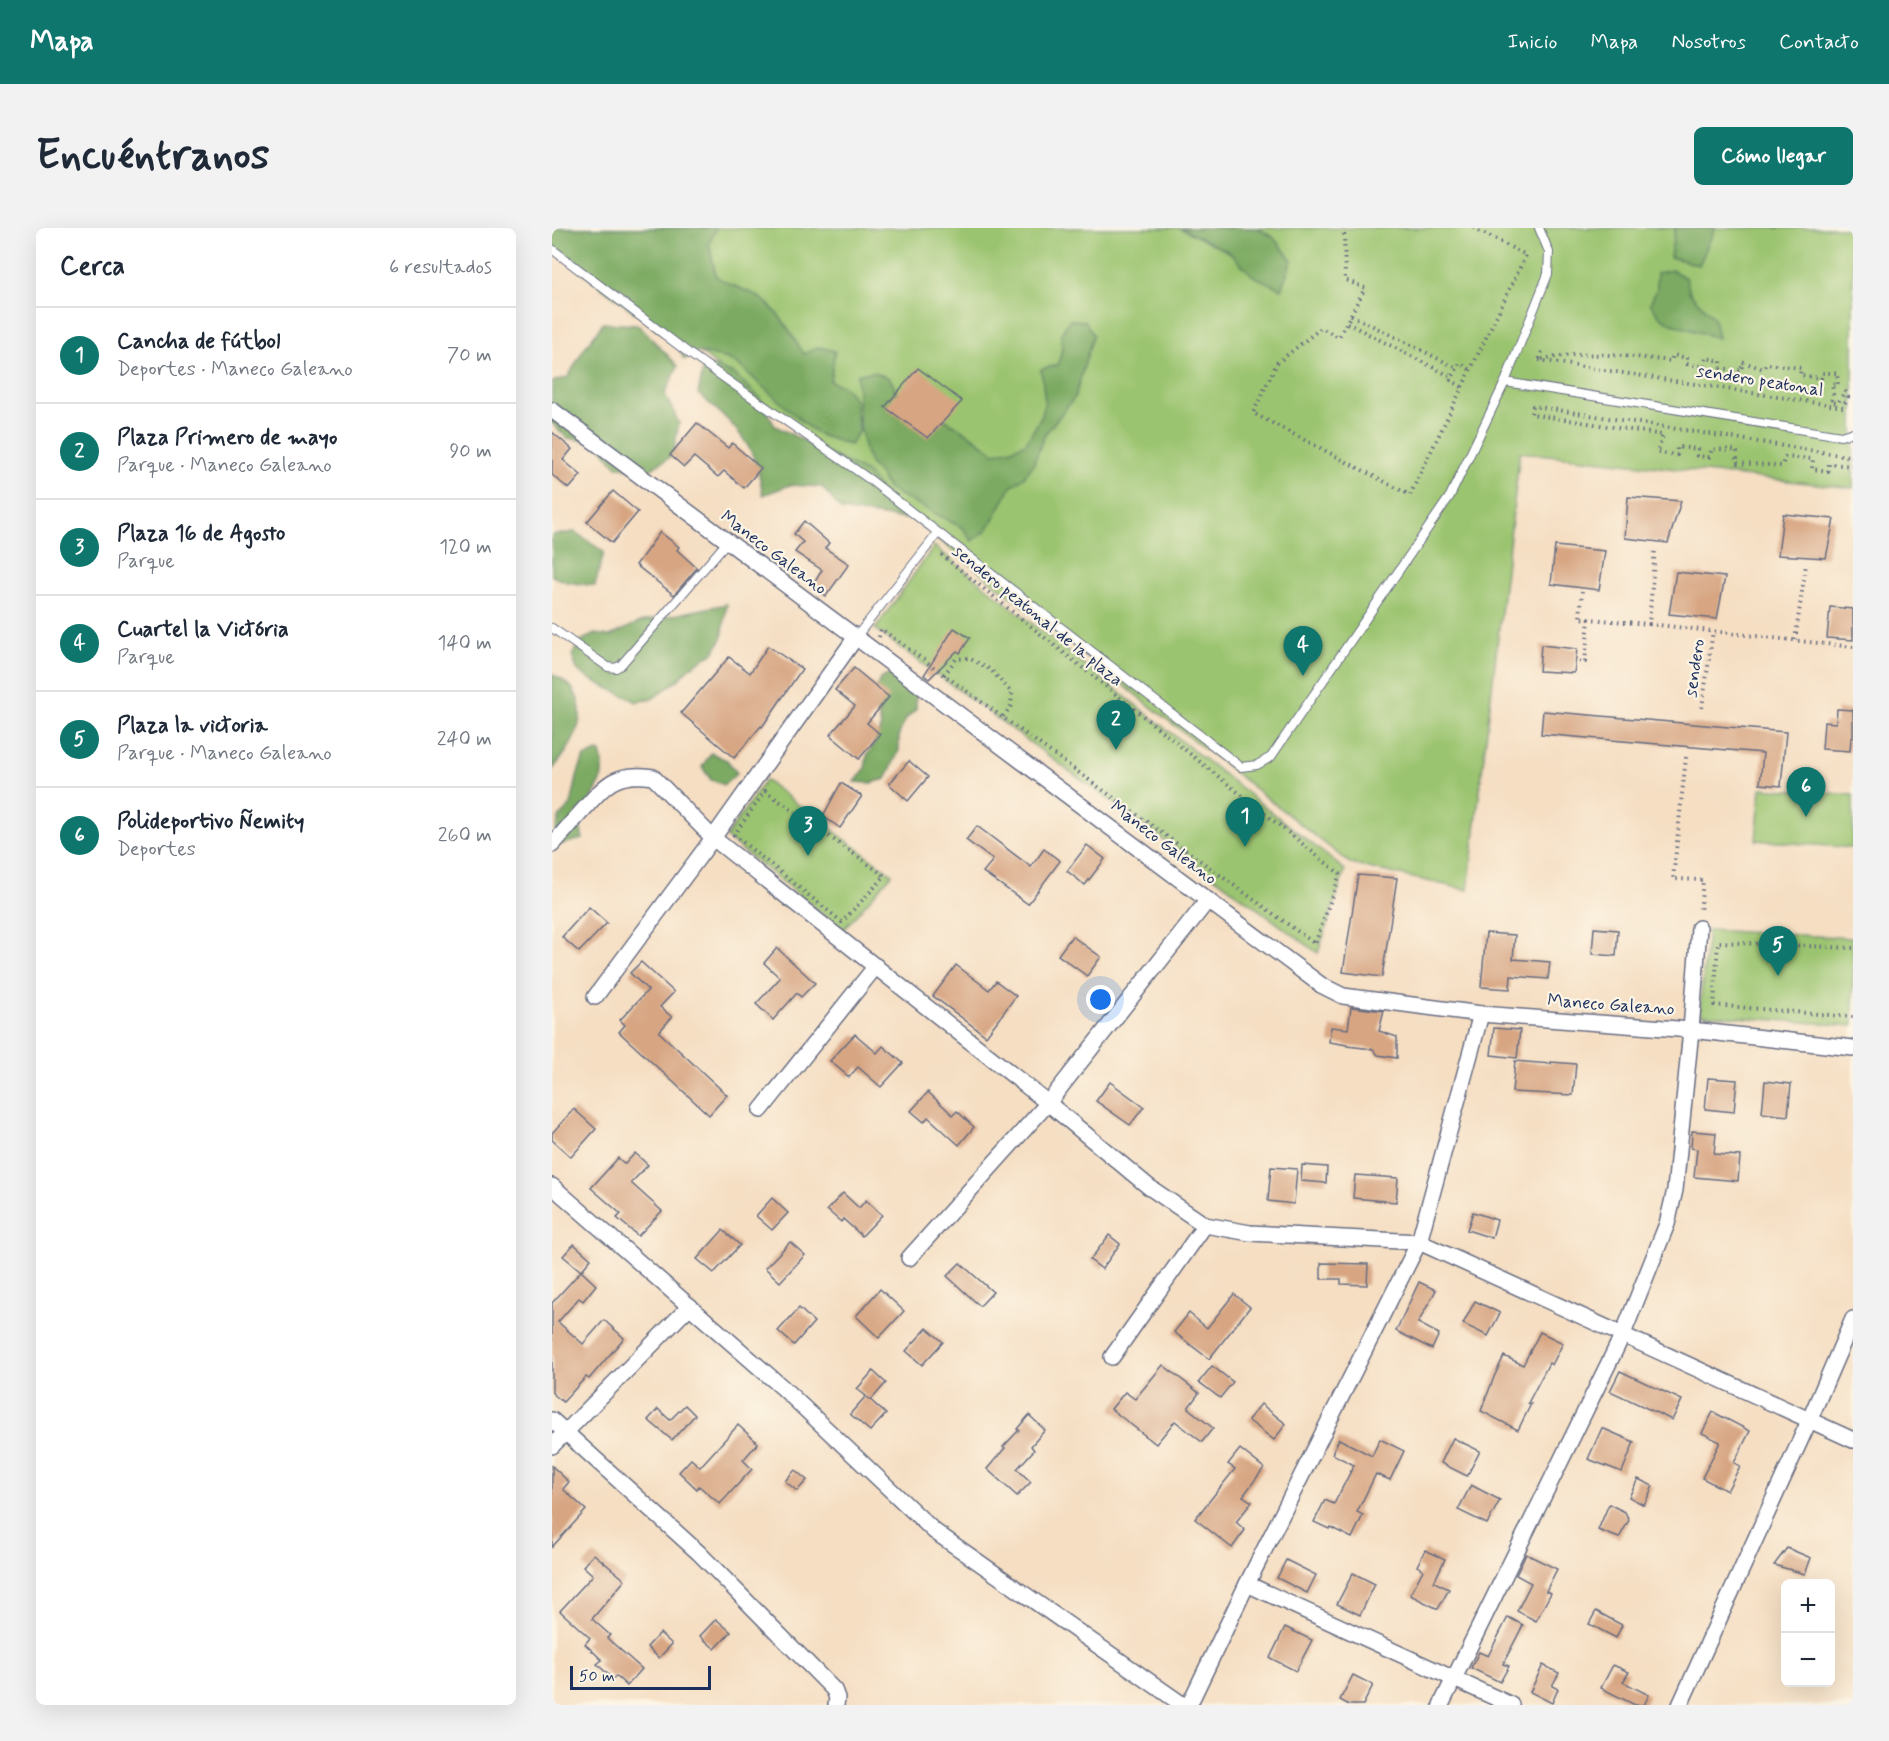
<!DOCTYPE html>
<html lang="es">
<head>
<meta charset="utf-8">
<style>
  body { margin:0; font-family:Mynerve,sans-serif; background:#f2f2f3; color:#1f2937 }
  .controls { position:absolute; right:18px; bottom:18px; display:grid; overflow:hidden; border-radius:9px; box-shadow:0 6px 24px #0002 }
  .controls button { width:54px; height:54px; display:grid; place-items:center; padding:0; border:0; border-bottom:2px solid #e0e1e3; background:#fff; color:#1f2937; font:30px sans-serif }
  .scale { position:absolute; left:18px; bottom:15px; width:141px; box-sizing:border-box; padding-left:6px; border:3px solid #1b2f5e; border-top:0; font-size:16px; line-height:21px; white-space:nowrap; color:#1b2f5e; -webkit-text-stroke:4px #fcf5e5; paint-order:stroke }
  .you { position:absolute; left:549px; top:772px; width:21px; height:21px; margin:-15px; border:4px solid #fff; border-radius:50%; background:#1a73e8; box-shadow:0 0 0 9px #1a73e833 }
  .badge { display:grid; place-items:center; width:39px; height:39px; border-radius:50%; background:#0f766e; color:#fff; font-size:20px; font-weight:700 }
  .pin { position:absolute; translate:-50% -50px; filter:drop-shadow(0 2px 3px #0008) }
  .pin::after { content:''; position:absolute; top:32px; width:21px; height:18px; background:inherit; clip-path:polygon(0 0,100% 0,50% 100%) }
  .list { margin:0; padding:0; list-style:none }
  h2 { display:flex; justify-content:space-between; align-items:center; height:78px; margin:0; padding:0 24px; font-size:26px }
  h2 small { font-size:20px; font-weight:400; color:#747a83 }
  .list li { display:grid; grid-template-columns:39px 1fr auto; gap:18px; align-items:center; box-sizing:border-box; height:96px; padding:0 24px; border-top:2px solid #e0e1e3 }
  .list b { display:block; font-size:22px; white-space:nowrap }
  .list p { margin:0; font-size:20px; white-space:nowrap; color:#747a83 }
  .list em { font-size:20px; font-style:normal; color:#747a83 }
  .map { position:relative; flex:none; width:1301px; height:1477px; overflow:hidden; border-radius:9px }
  header { display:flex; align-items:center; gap:36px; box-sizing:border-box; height:84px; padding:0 30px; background:#0f766e; color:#fff }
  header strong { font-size:28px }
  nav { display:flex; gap:33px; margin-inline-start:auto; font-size:21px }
  .intro { display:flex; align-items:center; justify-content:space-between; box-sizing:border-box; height:144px; padding:0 36px }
  h1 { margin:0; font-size:42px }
  .button { padding:15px 27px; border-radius:9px; background:#0f766e; color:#fff; font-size:21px; font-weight:700 }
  main { display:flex; gap:36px; padding:0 36px }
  aside { flex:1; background:#fff; border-radius:9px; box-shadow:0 6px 24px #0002 }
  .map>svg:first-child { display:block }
  .green { fill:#9bc470; stroke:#5b7a67; stroke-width:1.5 }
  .forest { fill:#7caa62; stroke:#4c6c60; stroke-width:1.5 }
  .building { fill:#d7a582 }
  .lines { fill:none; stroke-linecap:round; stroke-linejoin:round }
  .lane-casing { stroke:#676c81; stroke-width:10 }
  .street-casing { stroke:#676c81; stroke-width:18 }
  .path { stroke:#676c81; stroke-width:4; stroke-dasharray:1.5 4.5; stroke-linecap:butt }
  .lane { stroke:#fff; stroke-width:8 }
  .street { stroke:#fff; stroke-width:15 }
  .labels { text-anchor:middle; stroke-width:4.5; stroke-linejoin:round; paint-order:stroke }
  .street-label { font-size:18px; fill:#1b2f5e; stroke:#fcf5e5 }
</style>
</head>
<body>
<header>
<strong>Mapa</strong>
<nav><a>Inicio</a><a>Mapa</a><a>Nosotros</a><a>Contacto</a></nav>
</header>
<div class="intro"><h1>Encuéntranos</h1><a class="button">Cómo llegar</a></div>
<main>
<aside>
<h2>Cerca<small>6 resultados</small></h2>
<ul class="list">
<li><span class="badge">1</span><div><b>Cancha de fútbol</b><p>Deportes · Maneco Galeano</p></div><em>70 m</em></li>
<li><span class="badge">2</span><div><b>Plaza Primero de mayo</b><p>Parque · Maneco Galeano</p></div><em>90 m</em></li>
<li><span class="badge">3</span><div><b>Plaza 16 de Agosto</b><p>Parque</p></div><em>120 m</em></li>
<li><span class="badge">4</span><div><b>Cuartel la Victória</b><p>Parque</p></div><em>140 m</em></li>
<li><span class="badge">5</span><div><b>Plaza la victoria</b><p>Parque · Maneco Galeano</p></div><em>240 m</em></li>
<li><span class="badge">6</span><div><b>Polideportivo Ñemity</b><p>Deportes</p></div><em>260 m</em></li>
</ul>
</aside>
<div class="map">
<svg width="1301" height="1477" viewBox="0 0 1301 1477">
  <rect width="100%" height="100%" fill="#fcf5e5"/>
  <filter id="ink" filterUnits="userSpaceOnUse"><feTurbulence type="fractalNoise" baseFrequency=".0167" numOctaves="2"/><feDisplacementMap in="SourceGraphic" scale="12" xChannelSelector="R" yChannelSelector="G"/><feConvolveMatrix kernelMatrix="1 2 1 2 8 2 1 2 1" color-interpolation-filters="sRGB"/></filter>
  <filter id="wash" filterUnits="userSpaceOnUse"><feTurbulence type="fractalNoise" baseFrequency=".008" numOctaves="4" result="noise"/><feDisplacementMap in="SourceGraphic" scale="24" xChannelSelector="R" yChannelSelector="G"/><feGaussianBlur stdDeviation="1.35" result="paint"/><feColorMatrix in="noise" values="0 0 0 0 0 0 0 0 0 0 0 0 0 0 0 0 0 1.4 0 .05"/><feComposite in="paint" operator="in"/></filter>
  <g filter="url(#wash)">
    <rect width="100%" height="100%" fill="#f5dec2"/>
    <g class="green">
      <polygon points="0,0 1301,0 1301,260 968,224 916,662 799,636 0,8"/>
      <polygon points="382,318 793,642 766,725 323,401"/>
      <polygon points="213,552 340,646 291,702 174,609"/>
      <polygon points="1209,560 1301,567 1301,620 1204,612"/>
      <polygon points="1156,702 1301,710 1301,798 1147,786"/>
    </g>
    <g class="forest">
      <path d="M0 0H164L157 16 164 48C178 58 191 60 205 68 227 81 239 106 252 126L267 119 283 123 278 153 293 159 303 172 307 203 298 217 268 207 255 198 189 139 176 131 145 124 132 132 126 118 0 21Z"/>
      <polygon points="628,0 705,0 721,9 740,32 729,61 701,48 677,24"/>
      <polygon points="1123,0 1163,0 1147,37 1118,29"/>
      <polygon points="1120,42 1134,50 1138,65 1162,90 1166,110 1120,96 1107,88 1098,75 1105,61 1105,45"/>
      <path d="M517 92 533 93 541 107 523 169 493 206 481 237 472 249 459 259 435 302 420 313 411 300 336 261 329 248 319 237 313 223 307 192 305 146 322 144 338 150 351 179C386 182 415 204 443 225L460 221 474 215 490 188 493 173 489 141 506 137 510 121 509 106Z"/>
      <polygon points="51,95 86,97 126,138 113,166 127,195 121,227 95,244 64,238 45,214 15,210 0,195 0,154 16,149 32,121"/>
      <path d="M152 136 182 146 207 169 223 198 315 245 353 291 289 282 270 259 238 257 211 267C209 258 208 248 205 239 196 208 171 186 146 166Z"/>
      <polygon points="23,304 52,324 43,358 15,354 0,348 0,307"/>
      <path d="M175 376 170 410 162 424 137 440 126 452 100 471 85 474C71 466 33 452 25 441 23 438 22 432 20 428L28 413 43 406 58 408 88 394Z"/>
      <polygon points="342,444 364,464 364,481 354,491 347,506 347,522 334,551 319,555 303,554 313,541 315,527 324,513 329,498 321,467 328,451"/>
      <path d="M0 446C6 450 16 454 20 460 40 489 19 520 0 542Z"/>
      <polygon points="48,523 51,538 49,553 27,594 31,611 10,616 3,603 8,588 19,577 26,545 32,529"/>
      <polygon points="159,525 175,532 185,545 172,557 159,552 150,539"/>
    </g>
    <g id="blocks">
      <g class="building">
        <polygon points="366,140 410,173 376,210 333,179"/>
        <polygon points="145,195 176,220 180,215 209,240 192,260 172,243 166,249 142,229 132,239 118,227"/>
        <polygon points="0,204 20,221 11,232 29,247 17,261 0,247"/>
        <polygon points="61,263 86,284 60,315 35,294"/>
        <polygon points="1076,269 1129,273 1116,315 1073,310"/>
        <polygon points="1231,286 1282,291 1274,330 1226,327"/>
        <polygon points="252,293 277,315 273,320 297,336 274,368 261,357 270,342 243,324 251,314 242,306"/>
        <polygon points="108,304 127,319 125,322 145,340 122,367 84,337"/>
        <polygon points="1003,318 1053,323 1047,362 999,356"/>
        <polygon points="1124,344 1173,349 1165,391 1117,386"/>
        <polygon points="1278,379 1301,381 1301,412 1275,410"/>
        <polygon points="402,400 418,410 408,425 405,423 377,451 372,447"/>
        <polygon points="989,417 1025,421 1022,445 987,443"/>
        <polygon points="216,418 250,441 210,499 209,498 182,530 129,485 177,429 198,445"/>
        <polygon points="302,440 337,469 315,495 328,506 307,531 278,507 303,478 283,462"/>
        <polygon points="1285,481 1301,482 1301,510 1299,510 1298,523 1270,521 1272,494 1284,495"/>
        <polygon points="991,483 1234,504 1229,558 1208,556 1211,525 989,506"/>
        <polygon points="357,533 376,549 356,573 337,556"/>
        <polygon points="289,555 310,568 288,600 271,588"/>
        <polygon points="425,598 479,639 492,621 508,633 476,676 431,644 441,632 414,612"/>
        <polygon points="535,617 553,631 533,657 515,643"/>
        <polygon points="806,647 845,650 830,749 791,744"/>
        <polygon points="37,679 55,695 27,724 10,709"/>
        <polygon points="1042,700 1066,702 1064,728 1040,726"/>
        <polygon points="934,705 963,707 961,731 998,734 996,751 959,748 958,761 929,759"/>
        <polygon points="520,708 549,729 535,748 506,727"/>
        <polygon points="225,720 263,755 249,769 245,765 221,792 204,776 228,750 212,735"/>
        <polygon points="89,734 122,764 108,779 120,789 107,804 175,867 157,887 67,804 73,797 68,792 96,762 78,745"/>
        <polygon points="404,737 437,762 444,753 464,768 434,808 381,768"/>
        <polygon points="799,779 832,783 827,803 845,809 845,830 826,827 821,821 795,818 795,817 777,814 779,799 796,801"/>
        <polygon points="942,800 968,802 965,830 939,827"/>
        <polygon points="303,806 325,825 331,818 351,835 329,859 306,839 297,849 278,833"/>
        <polygon points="963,833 999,836 999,834 1024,836 1021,867 960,864"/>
        <polygon points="1156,850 1185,852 1182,884 1153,881"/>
        <polygon points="1213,853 1239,856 1236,888 1210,885"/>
        <polygon points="558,854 592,879 578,897 544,873"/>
        <polygon points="376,864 401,887 405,883 422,899 407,917 376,889 372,894 359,883"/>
        <polygon points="22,881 44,901 19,929 0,912 0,905"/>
        <polygon points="1140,903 1164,905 1162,926 1188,928 1186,953 1142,949 1145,921 1139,920"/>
        <polygon points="83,925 96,937 79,955 110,983 86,1008 65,990 69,986 39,960 66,930 73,936"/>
        <polygon points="750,937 775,939 774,955 749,953"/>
        <polygon points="719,939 745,941 742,976 716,973"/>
        <polygon points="803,947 846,950 844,974 801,970"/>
        <polygon points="291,965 307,980 314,972 330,987 310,1008 291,991 289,994 275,982"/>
        <polygon points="220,970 236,985 220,1002 204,988"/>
        <polygon points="921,984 945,992 940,1010 915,1002"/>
        <polygon points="171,1002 188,1017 162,1045 145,1031"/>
        <polygon points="557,1007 568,1016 550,1041 538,1032"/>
        <polygon points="238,1014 253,1027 228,1054 213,1040"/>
        <polygon points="22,1016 39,1031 29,1043 11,1028"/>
        <polygon points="408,1035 441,1064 428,1078 395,1048"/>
        <polygon points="769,1035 816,1036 815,1057 789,1056 789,1051 769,1051"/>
        <polygon points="29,1043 44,1057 31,1073 27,1070 6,1094 31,1116 52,1092 72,1110 37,1151 34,1149 11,1174 0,1165 0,1075"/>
        <polygon points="867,1054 884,1062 866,1095 887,1106 880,1121 844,1103"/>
        <polygon points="328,1061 352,1083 327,1110 304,1088"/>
        <polygon points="682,1066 698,1079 657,1131 622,1104 637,1085 655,1100"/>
        <polygon points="923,1073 948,1085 936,1108 911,1096"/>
        <polygon points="247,1080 262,1094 242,1117 226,1103"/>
        <polygon points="375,1100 391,1114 370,1137 354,1123"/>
        <polygon points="988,1104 1011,1115 1000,1137 997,1135 976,1175 979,1176 966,1202 929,1183 942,1149 952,1128 971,1137"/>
        <polygon points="611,1137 647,1165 636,1180 661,1200 650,1214 623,1193 604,1216 559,1181 573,1164 583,1171"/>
        <polygon points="660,1138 681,1154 668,1170 647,1154"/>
        <polygon points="321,1143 334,1155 319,1172 315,1169 334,1186 318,1203 298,1186 314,1168 305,1161"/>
        <polygon points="1068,1143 1130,1172 1120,1192 1058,1163"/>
        <polygon points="709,1176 734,1196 722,1212 696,1192"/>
        <polygon points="133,1177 143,1187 120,1212 96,1192 106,1181 118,1192"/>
        <polygon points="1161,1184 1198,1203 1182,1235 1188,1238 1175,1263 1150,1250 1168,1214 1150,1205"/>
        <polygon points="477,1187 493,1202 479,1218 482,1222 465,1241 479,1254 465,1268 435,1241 453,1220 451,1219 467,1202 465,1201"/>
        <polygon points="186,1197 206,1215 191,1232 200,1241 168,1276 147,1258 145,1261 127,1244 139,1231 148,1239"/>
        <polygon points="1050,1200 1082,1214 1070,1244 1036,1231"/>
        <polygon points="901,1210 928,1223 915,1248 889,1235"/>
        <polygon points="787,1211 820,1228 828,1211 852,1223 838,1252 824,1246 805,1284 811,1287 800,1310 778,1299 777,1301 762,1294 773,1272 782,1276 802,1237 780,1226"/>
        <polygon points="688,1221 712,1240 691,1268 700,1274 684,1294 693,1302 680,1320 643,1291 683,1241 676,1236"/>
        <polygon points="0,1238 17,1254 11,1261 34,1282 0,1319"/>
        <polygon points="243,1242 255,1252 245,1263 233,1253"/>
        <polygon points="1086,1251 1101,1258 1092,1277 1077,1269"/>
        <polygon points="919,1257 948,1272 935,1296 906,1282"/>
        <polygon points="1057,1276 1073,1284 1077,1292 1067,1310 1046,1302"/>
        <polygon points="1235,1320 1259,1330 1253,1346 1222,1337"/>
        <polygon points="873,1322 893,1331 882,1354 897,1361 886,1381 858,1367 871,1342 865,1338"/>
        <polygon points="42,1326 73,1352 40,1391 58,1407 55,1410 90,1441 75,1458 64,1448 61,1451 45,1436 50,1432 33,1416 38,1410 8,1383 41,1347 31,1338"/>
        <polygon points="974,1326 1005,1341 994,1363 999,1365 984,1393 965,1383 979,1355 964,1347"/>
        <polygon points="734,1332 764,1347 755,1365 725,1350"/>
        <polygon points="801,1345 823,1356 808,1387 785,1376"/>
        <polygon points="1044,1383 1070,1397 1064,1410 1037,1396"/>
        <polygon points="956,1389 971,1397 951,1436 957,1438 948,1454 919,1440 927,1424 936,1428"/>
        <polygon points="164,1391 179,1404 163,1421 148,1408"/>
        <polygon points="733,1399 760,1412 744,1443 718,1430"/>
        <polygon points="108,1405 120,1416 107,1430 95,1419"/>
        <polygon points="991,1437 1007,1445 1000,1458 1006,1461 1000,1475 978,1464"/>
        <polygon points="1061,1437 1077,1444 1071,1454 1097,1467 1092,1477 1083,1477 1049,1460"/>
        <polygon points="801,1447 821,1457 811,1477 797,1477 788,1472"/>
      </g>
    </g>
  </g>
  <g filter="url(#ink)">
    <use href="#blocks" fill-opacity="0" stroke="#676c81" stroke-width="1.5"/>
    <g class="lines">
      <defs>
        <g id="lane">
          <polyline points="987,0 997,24 996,46 953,154 1289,208 1301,204"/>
          <polyline points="0,21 138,126 317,251 689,539 705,537 719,529 898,268 953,154"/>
          <polyline points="0,400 56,439 64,440 69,437 175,314"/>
          <polyline points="304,409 386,305"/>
        </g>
        <g id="street">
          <polyline points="0,182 769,757 791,768 929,786 1139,802 1301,820"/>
          <path d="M0 617C11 605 21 593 32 581 54 556 65 543 101 549L161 610 496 875 597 959 653 997 698 1005 867 1014 1301 1212"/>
          <polyline points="43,769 161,610 304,409"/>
          <polyline points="209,882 324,738"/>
          <polyline points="0,958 231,1160 382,1303 631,1477"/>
          <polyline points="357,1030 496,875 656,672"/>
          <polyline points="560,1129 653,997"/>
          <polyline points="0,1192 147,1325 282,1462 285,1470 284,1477"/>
          <polyline points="0,1218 138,1078"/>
          <polyline points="695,1356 959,1477"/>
          <polyline points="637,1477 695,1356 867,1014 929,786"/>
          <polyline points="889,1477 1071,1106 1115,996 1123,962 1139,802 1147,700"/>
          <polyline points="1128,1477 1257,1193 1301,1091"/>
        </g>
      </defs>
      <use href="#lane" class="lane-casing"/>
      <use href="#street" class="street-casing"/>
      <g class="path">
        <polyline points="792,0 793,52 813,60 787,109 769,100 725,135 701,185 858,267 974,27 921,0"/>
        <polyline points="799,87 905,140"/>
        <polyline points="795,95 900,149"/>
        <path d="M987 132 1291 179 1296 169 1293 163 1286 175 1279 174 1281 166 1280 156 1286 157 1285 145H1270L1269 150 1248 147 1249 140 1214 136 1211 141 1191 134 1189 143 1169 140V133L1154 130 1153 138 1135 136V130L1121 127 1119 133C1076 128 1030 122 987 132L991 121"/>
        <polyline points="910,159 899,152 908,135 919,142"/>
        <polyline points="1301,229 981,178 979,186 1111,207 1105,225 1125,227 1125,219 1146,221 1145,228 1157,229 1160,221 1185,222 1185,235 1230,238 1233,229 1261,231 1260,241 1276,243 1277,236 1301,238"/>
        <polyline points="1036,391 1097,396 1103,320"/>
        <polyline points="1097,396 1301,419"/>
        <polyline points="327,409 329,401 763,716 788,646 386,324"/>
        <polyline points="1243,412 1254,336"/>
        <polyline points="1027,433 1033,434 1037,391 1028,390 1030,363"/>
        <polyline points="392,447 404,431 417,430 439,442 460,465 459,478 451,489"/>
        <polyline points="1150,480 1161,403"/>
        <polyline points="1134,529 1121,651 1151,652 1148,685"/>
        <polygon points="213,563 333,648 290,694 182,607"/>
        <polyline points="1301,720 1166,714 1162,777 1301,789"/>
      </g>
      <use href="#lane" class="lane"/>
      <use href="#street" class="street"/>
    </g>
  </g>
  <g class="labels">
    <g class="street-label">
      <text transform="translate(1208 152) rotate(9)" y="6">sendero peatonal</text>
      <text transform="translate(222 324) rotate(37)" y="6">Maneco Galeano</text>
      <text transform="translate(486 387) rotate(39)" y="6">sendero peatonal de la plaza</text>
      <text transform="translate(1142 440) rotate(-82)" y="6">sendero</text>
      <text transform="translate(612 614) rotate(37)" y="6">Maneco Galeano</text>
      <text transform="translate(1059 776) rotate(4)" y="6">Maneco Galeano</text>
    </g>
  </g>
</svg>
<div class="controls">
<button>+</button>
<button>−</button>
</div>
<div class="scale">50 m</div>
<div class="you"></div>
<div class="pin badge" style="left:693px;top:619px">1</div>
<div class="pin badge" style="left:564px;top:522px">2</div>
<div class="pin badge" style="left:256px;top:628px">3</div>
<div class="pin badge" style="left:751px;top:448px">4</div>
<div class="pin badge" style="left:1226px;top:748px">5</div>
<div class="pin badge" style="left:1254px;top:589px">6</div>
</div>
</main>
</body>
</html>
